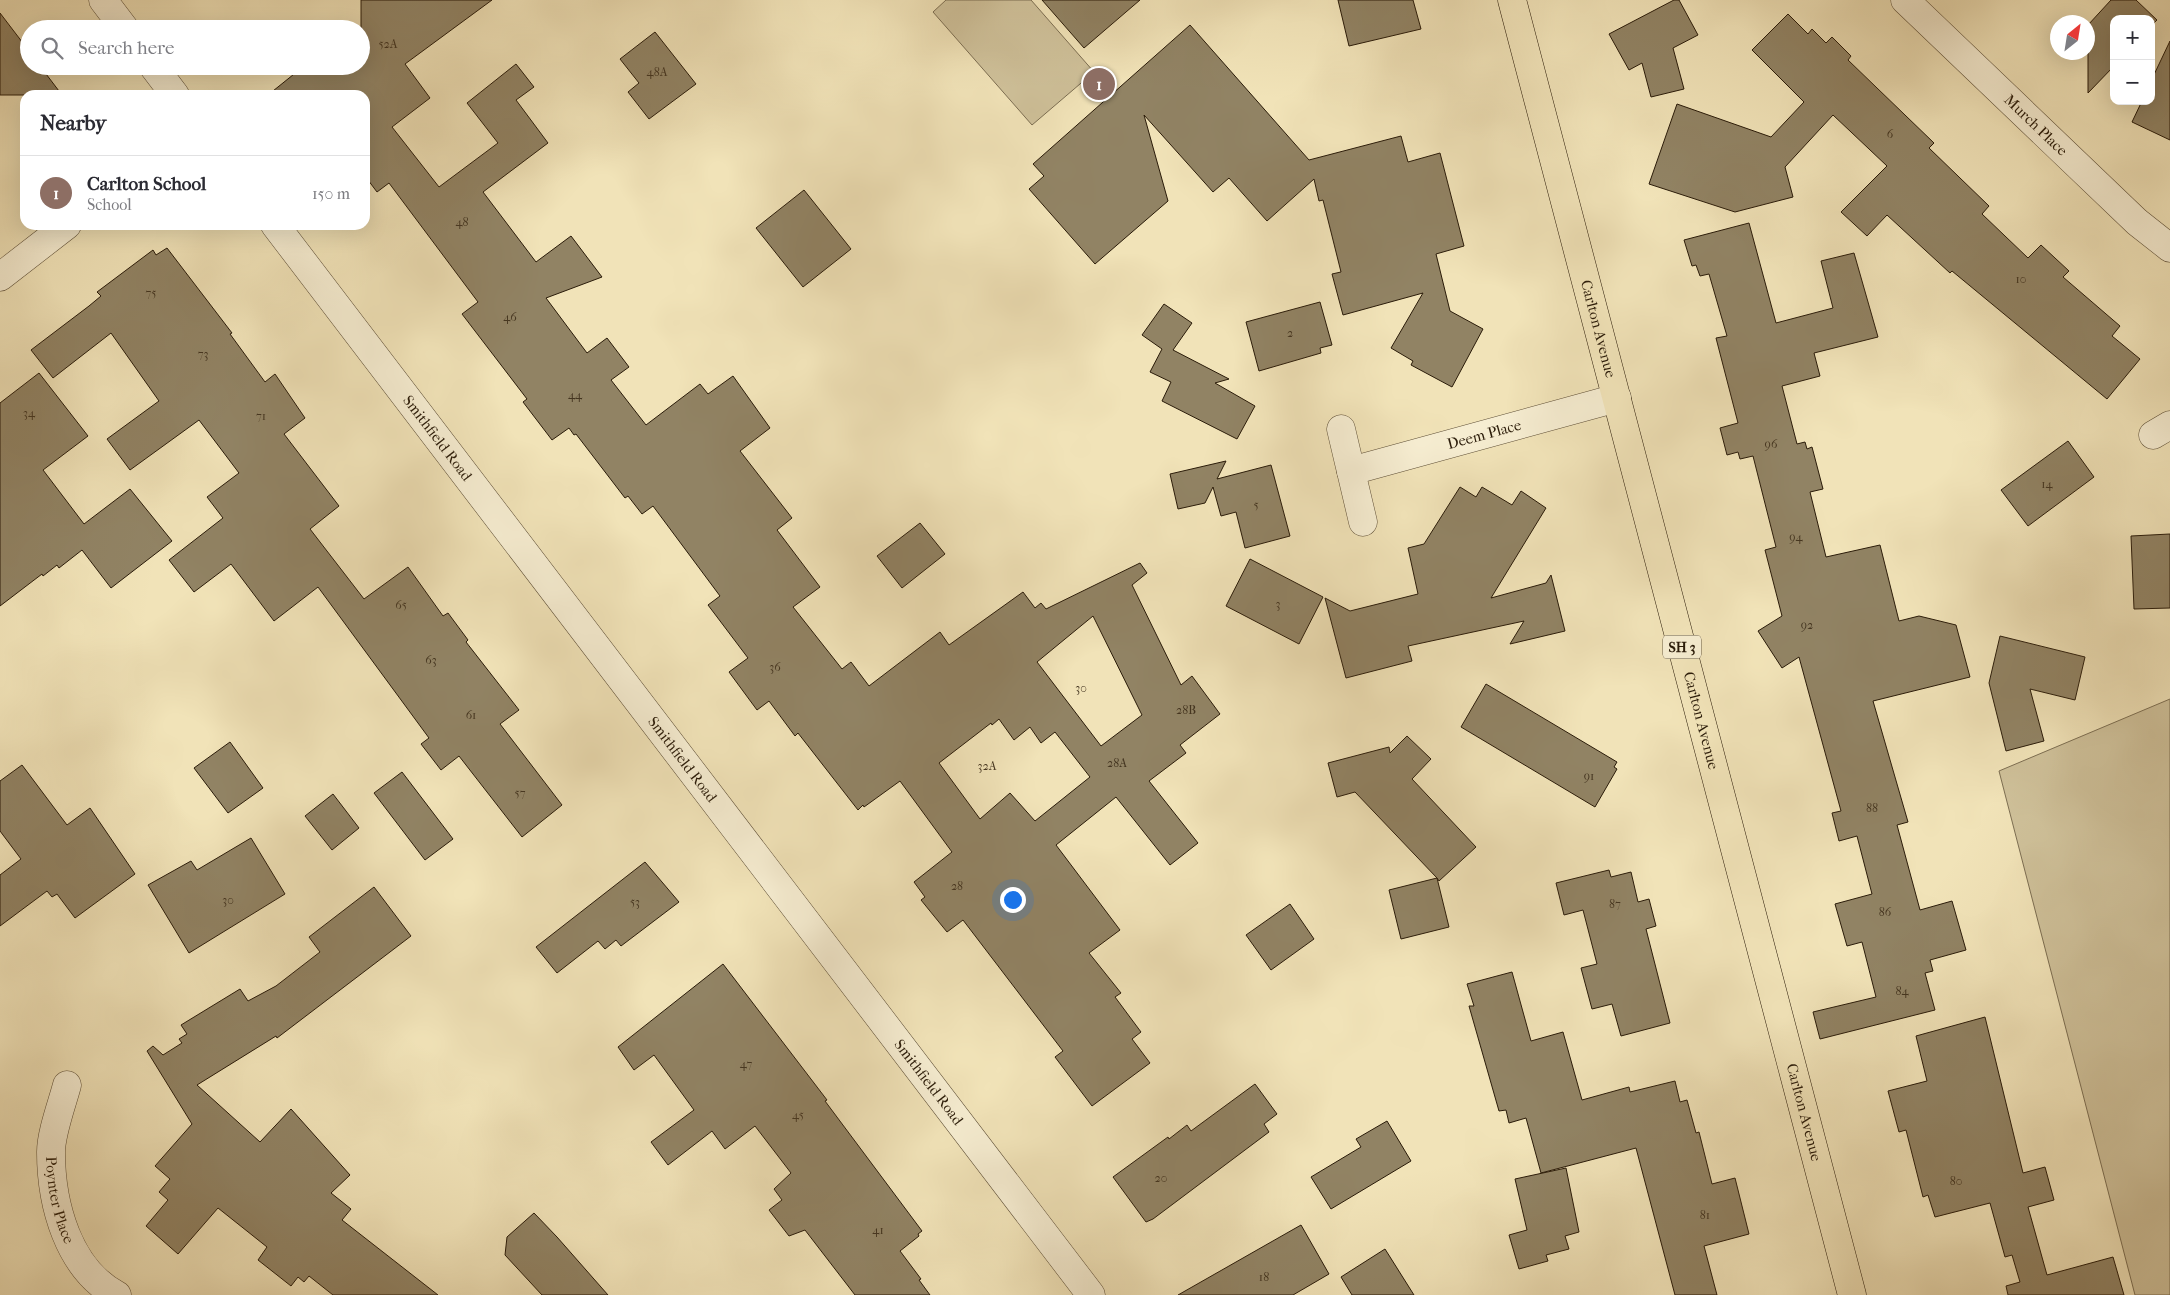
<!DOCTYPE html>
<html lang="en">
<head>
<meta charset="utf-8">
<style>
  body { margin:0; font-family:"IM FELL French Canon",serif; background:#f7f7f7; color:#2b2b33 }
  .controls { position:absolute; right:15px; top:15px; display:grid; overflow:hidden; border-radius:10px; box-shadow:0 5px 20px #0002 }
  .controls button { width:45px; height:45px; display:grid; place-items:center; padding:0; border:0; border-bottom:1px solid #e1e1e2; background:#fff; color:#2b2b33; font:25px sans-serif }
  .compass { position:absolute; left:2050px; top:15px; width:45px; height:45px; border-radius:50%; background:#fff; box-shadow:0 5px 20px #0002; rotate:30deg }
  .you { position:absolute; left:1012px; top:899px; width:18px; height:18px; margin:-12px; border:4px solid #fff; border-radius:50%; background:#1a73e8; box-shadow:0 0 0 8px #1a73e833 }
  .badge { display:grid; place-items:center; width:32px; height:32px; border-radius:50%; background:#db2777; color:#fff; font-size:16px; font-weight:700 }
  .pin { position:absolute; translate:-50% -50%; border:2px solid #fff; box-shadow:0 1px 5px #0006 }
  .list { margin:0; padding:0; list-style:none }
  h2 { display:flex; justify-content:space-between; align-items:center; height:65px; margin:0; padding:0 20px; font-size:21px }
  h2 small { font-size:16px; font-weight:400; color:#7c7c81 }
  .list li { display:grid; grid-template-columns:32px 1fr auto; gap:15px; align-items:center; box-sizing:border-box; height:75px; padding:0 20px; border-top:1px solid #e1e1e2 }
  .list b { display:block; font-size:19px; white-space:nowrap }
  .list p { margin:0; font-size:16px; white-space:nowrap; color:#7c7c81 }
  .list em { font-size:16px; font-style:normal; color:#7c7c81 }
  .icon { flex:none; width:28px; height:28px; fill:none; stroke:currentColor; stroke-width:2; stroke-linecap:round; stroke-linejoin:round }
  .map { position:relative; flex:none; width:2170px; height:1295px; overflow:hidden }
  .search { position:absolute; background:#fff; box-shadow:0 5px 20px #0002; left:20px; top:20px; width:350px; height:55px; display:flex; align-items:center; gap:12px; box-sizing:border-box; padding:0 18px; border-radius:28px; color:#7c7c81; font-size:19px }
  .panel { position:absolute; background:#fff; box-shadow:0 5px 20px #0002; left:20px; top:90px; width:350px; height:140px; border-radius:15px }
  .map>svg:first-child { display:block }
  .green { fill:#cfc19a; stroke:#7c6e52 }
  .building { fill:#918364; stroke:#2a1b09; fill-rule:evenodd }
  .lines { fill:none; stroke-linecap:round; stroke-linejoin:round }
  .street-casing { stroke:#5c4d35; stroke-width:29 }
  .highway-casing { stroke:#2a1b09; stroke-width:29 }
  .street { stroke:#f6edd1; stroke-width:28 }
  .highway { stroke:#f1e3b8; stroke-width:28 }
  .labels { text-anchor:middle; stroke-width:4.5; stroke-linejoin:round; paint-order:stroke }
  .number-label { font-size:12px; fill:#443520 }
  .shield { fill:#f6edd1; stroke:#675a45; stroke-width:1 }
  .shield-label { font-size:14px; font-weight:bold; fill:#2a1b09 }
  .street-label { font-size:15px; fill:#2a1b09; stroke:#f6edd1 }
</style>
</head>
<body>
<div class="map">
<svg width="2170" height="1295" viewBox="0 0 2170 1295">
  <rect width="100%" height="100%" fill="#f1e3b8"/>
  <filter id="stains"><feTurbulence type="fractalNoise" baseFrequency=".004" numOctaves="4"/><feColorMatrix values="0 0 0 0 .2 0 0 0 0 .09 0 0 0 0 .02 0 0 0 .5 -.17"/></filter>
  <radialGradient id="worn" r=".72"><stop offset=".6" stop-color="#630" stop-opacity="0"/><stop offset="1" stop-color="#630" stop-opacity=".3"/></radialGradient>
  <g class="green">
    <polygon points="946,0 1031,0 1094,72 1032,125 933,12"/>
    <polygon points="2170,699 2170,1295 2135,1295 1999,771"/>
  </g>
  <g class="building">
    <path d="M361 0H492L405 64 430 98 392 127 439 187 498 143 467 103 516 64 534 87 516 100 548 143 483 192 536 262 571 236 602 277 546 298 587 353 607 338 629 367 611 380 646 425 700 384 708 394 733 376 770 428 740 451 792 518 777 530 820 587 793 607 842 669 851 662 869 686 940 632 949 645 1023 592 1035 608 1041 603 1046 609 1140 563 1147 573 1132 585 1181 685 1192 676 1220 714 1180 745 1186 753 1149 781 1198 843 1170 865 1116 797 1056 845 1120 930 1089 953 1121 993 1115 997 1141 1032 1132 1039 1150 1063 1092 1106 1055 1057 1063 1051 963 920 947 932 921 900 925 897 914 882 952 852 900 781 864 807 863 805 858 810 798 733 795 736 769 701 757 710 729 672 748 658 708 605 720 596 653 506 642 514 628 496 625 498 576 434 574 435 569 428 552 440 523 402 527 399 462 314 478 302 389 183 377 192 365 176V95H268L304 66H361ZM1093 616 1142 715 1101 746 1037 662ZM999 719 1014 740 1030 727 1041 743 1055 732 1090 777 1035 821 1010 793 980 819 939 763 991 723 992 725Z"/>
    <polygon points="1042,0 1140,0 1084,48"/>
    <polygon points="1338,0 1413,0 1421,29 1349,46"/>
    <polygon points="1674,0 1679,0 1698,35 1673,48 1684,89 1651,97 1642,63 1629,70 1609,34"/>
    <polygon points="2111,0 2136,0 2157,20 2151,26 2151,19 2114,19 2114,66 2088,93 2088,25"/>
    <polygon points="0,13 29,51 29,66 40,66 62,95 0,95"/>
    <polygon points="1788,14 1808,34 1812,29 1826,43 1832,37 1851,56 1848,60 1934,143 1929,148 1989,206 1982,214 2028,258 2041,245 2069,271 2063,277 2120,326 2112,336 2140,359 2107,399 1952,271 1950,273 1887,215 1867,236 1841,212 1887,166 1833,115 1785,167 1793,197 1735,212 1649,184 1677,104 1771,137 1804,102 1752,50"/>
    <polygon points="1190,25 1309,160 1401,136 1408,162 1440,153 1464,246 1436,254 1450,311 1483,329 1452,387 1411,365 1413,361 1391,348 1423,293 1343,315 1332,274 1341,272 1323,200 1319,201 1314,179 1267,221 1229,178 1213,192 1144,115 1168,201 1095,264 1029,189 1044,176 1033,164"/>
    <polygon points="655,32 696,84 649,119 628,92 639,83 620,59"/>
    <polygon points="2170,41 2170,140 2132,122 2142,101 2151,101 2151,81"/>
    <polygon points="804,190 851,249 803,287 756,228"/>
    <polygon points="1749,223 1776,323 1833,308 1821,261 1854,253 1878,337 1814,353 1820,376 1782,386 1797,444 1805,442 1807,449 1812,447 1823,489 1810,492 1826,557 1880,545 1899,621 1919,616 1956,625 1970,677 1873,701 1908,822 1897,825 1920,910 1952,901 1966,950 1930,960 1933,971 1925,973 1935,1010 1820,1039 1813,1012 1876,997 1862,942 1847,946 1835,904 1872,894 1857,836 1839,841 1832,813 1841,811 1799,657 1782,668 1758,631 1782,616 1765,550 1776,547 1753,456 1740,459 1738,452 1727,455 1720,428 1738,423 1716,338 1727,336 1709,274 1700,276 1696,265 1692,266 1684,240"/>
    <polygon points="167,248 232,333 230,334 265,382 275,374 305,418 284,434 339,506 310,529 364,599 408,567 443,616 448,613 468,640 466,642 519,710 500,724 562,805 522,837 459,756 441,770 421,744 429,738 318,587 274,621 231,564 194,592 169,560 223,518 207,497 239,473 199,420 130,470 107,439 159,401 111,333 53,378 31,350 89,306 101,296 97,292 153,250 156,255"/>
    <polygon points="1320,302 1332,345 1320,348 1321,353 1259,371 1246,322"/>
    <polygon points="1164,304 1192,323 1173,350 1229,379 1215,383 1255,406 1237,439 1162,401 1171,382 1150,372 1162,349 1142,335"/>
    <polygon points="39,373 88,436 43,470 84,524 130,489 172,541 111,588 82,550 59,568 57,565 43,576 42,574 0,606 0,403"/>
    <polygon points="2068,441 2094,477 2028,526 2001,490"/>
    <polygon points="1226,461 1217,479 1271,465 1290,536 1245,548 1236,512 1221,516 1213,487 1205,503 1178,509 1170,474"/>
    <polygon points="1460,487 1476,497 1482,487 1512,505 1521,491 1546,508 1491,598 1546,583 1551,575 1565,631 1510,644 1524,621 1408,646 1412,661 1346,678 1325,598 1350,611 1418,594 1408,548 1424,544"/>
    <polygon points="920,523 945,554 902,588 877,556"/>
    <polygon points="2170,534 2170,608 2134,609 2131,536"/>
    <polygon points="1250,559 1323,597 1299,644 1226,606"/>
    <polygon points="2000,636 2085,657 2075,700 2030,689 2044,741 2006,751 1989,683"/>
    <polygon points="1486,684 1617,762 1614,767 1617,769 1595,807 1461,727"/>
    <polygon points="1407,736 1431,759 1412,779 1476,847 1439,881 1437,878 1449,927 1401,939 1389,890 1437,878 1355,792 1337,797 1328,763 1389,747 1390,753"/>
    <polygon points="230,742 263,788 228,813 194,768"/>
    <polygon points="22,765 67,825 90,808 135,874 75,918 57,894 52,897 47,891 0,926 0,875 21,859 0,831 0,781"/>
    <polygon points="402,772 453,839 425,860 374,793"/>
    <polygon points="333,794 359,828 332,850 305,816"/>
    <polygon points="251,838 285,894 189,953 148,885 191,861 197,870"/>
    <polygon points="645,862 679,902 621,946 616,940 605,949 598,941 557,973 536,947"/>
    <polygon points="1609,870 1611,877 1631,872 1638,902 1649,899 1656,926 1646,929 1670,1023 1621,1036 1612,1004 1592,1009 1581,968 1597,964 1583,910 1564,915 1556,883"/>
    <polygon points="374,887 411,936 277,1038 276,1036 197,1085 260,1142 291,1109 350,1175 331,1193 351,1209 342,1220 438,1295 333,1295 309,1276 304,1282 298,1277 291,1286 258,1260 267,1247 218,1208 178,1254 146,1226 168,1200 159,1192 170,1179 155,1166 192,1124 147,1051 153,1046 163,1055 182,1043 179,1039 187,1034 181,1025 240,989 248,1001 276,986 320,952 309,937"/>
    <polygon points="1290,904 1314,939 1271,970 1246,935"/>
    <polygon points="723,964 827,1100 825,1101 922,1231 918,1234 919,1236 900,1251 921,1279 919,1280 930,1295 855,1295 805,1230 789,1236 769,1210 782,1200 774,1189 791,1173 755,1126 725,1149 712,1131 668,1165 651,1142 694,1110 654,1055 634,1070 618,1047"/>
    <polygon points="1512,972 1531,1041 1563,1032 1582,1100 1629,1087 1630,1092 1675,1081 1680,1102 1687,1100 1696,1133 1699,1132 1712,1184 1735,1178 1749,1234 1704,1246 1717,1295 1675,1295 1636,1148 1541,1173 1526,1118 1509,1123 1506,1110 1499,1111 1469,1006 1474,1006 1467,984"/>
    <polygon points="1985,1017 2023,1173 2045,1167 2054,1200 2028,1207 2047,1275 2113,1257 2124,1295 2008,1295 2006,1286 2020,1282 2012,1255 2005,1257 1990,1203 1935,1217 1928,1195 1923,1197 1906,1130 1899,1132 1888,1091 1927,1081 1916,1036"/>
    <polygon points="1255,1084 1277,1114 1264,1124 1269,1132 1153,1219 1146,1222 1113,1177 1168,1137 1169,1139 1187,1125 1191,1131"/>
    <polygon points="1387,1121 1411,1161 1331,1209 1311,1177 1361,1147 1356,1139"/>
    <polygon points="1566,1168 1579,1232 1565,1236 1569,1249 1546,1255 1548,1261 1519,1269 1509,1235 1527,1230 1515,1179"/>
    <polygon points="534,1213 557,1237 608,1295 542,1295 505,1255 507,1237"/>
    <polygon points="1301,1225 1329,1274 1293,1295 1178,1295"/>
    <polygon points="1385,1249 1414,1295 1352,1295 1341,1277"/>
  </g>
  <g class="lines">
    <defs>
      <g id="street">
        <polyline points="103,0 125,29"/>
        <path id="s1" d="M1905 0 2137 222 2170 248"/>
        <polyline points="153,66 175,95"/>
        <path id="s2" d="M275 225 1091 1295"/>
        <polyline points="0,277 67,225"/>
        <polyline points="1341,429 1363,522"/>
        <polyline points="2153,435 2170,425"/>
        <path id="s3" d="M1351 471 1617 398"/>
        <path id="s4" d="M67 1085C62 1104 51 1133 51 1152 51 1204 68 1269 117 1295"/>
      </g>
      <g id="highway">
        <path id="s5" d="M1512 0 1852 1295"/>
      </g>
    </defs>
    <use href="#street" class="street-casing"/>
    <use href="#highway" class="highway-casing"/>
    <use href="#street" class="street"/>
    <use href="#highway" class="highway"/>
  </g>
  <g class="labels">
    <g class="number-label">
      <text x="388" y="48">52A</text>
      <text x="657" y="76">48A</text>
      <text x="1890" y="138">6</text>
      <text x="462" y="226">48</text>
      <text x="2021" y="283">10</text>
      <text x="151" y="297">75</text>
      <text x="510" y="321">46</text>
      <text x="1290" y="337">2</text>
      <text x="203" y="358">73</text>
      <text x="575" y="399">44</text>
      <text x="29" y="417">34</text>
      <text x="261" y="420">71</text>
      <text x="1771" y="448">96</text>
      <text x="2047" y="488">14</text>
      <text x="1256" y="509">5</text>
      <text x="1796" y="541">94</text>
      <text x="1278" y="608">3</text>
      <text x="401" y="609">65</text>
      <text x="1807" y="629">92</text>
      <text x="431" y="664">63</text>
      <text x="775" y="671">36</text>
      <text x="1081" y="692">30</text>
      <text x="1186" y="714">28B</text>
      <text x="471" y="719">61</text>
      <text x="1117" y="767">28A</text>
      <text x="987" y="770">32A</text>
      <text x="1589" y="780">91</text>
      <text x="520" y="797">57</text>
      <text x="1872" y="812">88</text>
      <text x="957" y="890">28</text>
      <text x="228" y="904">30</text>
      <text x="635" y="906">53</text>
      <text x="1615" y="908">87</text>
      <text x="1885" y="916">86</text>
      <text x="1902" y="995">84</text>
      <text x="746" y="1068">47</text>
      <text x="798" y="1119">45</text>
      <text x="1161" y="1182">20</text>
      <text x="1956" y="1185">80</text>
      <text x="1705" y="1219">81</text>
      <text x="878" y="1234">41</text>
      <text x="1264" y="1281">18</text>
    </g>
    <rect class="shield" x="1663" y="635.5" width="38" height="23" rx="4"/>
    <g class="shield-label">
      <text x="1682" y="652">SH 3</text>
    </g>
    <g class="street-label">
      <text dy="5" stroke="none"><textPath href="#s1" startOffset="181">Murch Place</textPath></text>
      <text dy="5" stroke="none"><textPath href="#s5" startOffset="340">Carlton Avenue</textPath></text>
      <text dy="5" stroke="none"><textPath href="#s3" startOffset="138">Deem Place</textPath></text>
      <text dy="5" stroke="none"><textPath href="#s2" startOffset="268">Smithfield Road</textPath></text>
      <text dy="5" stroke="none"><textPath href="#s5" startOffset="745">Carlton Avenue</textPath></text>
      <text dy="5" stroke="none"><textPath href="#s2" startOffset="672">Smithfield Road</textPath></text>
      <text dy="5" stroke="none"><textPath href="#s2" startOffset="1078">Smithfield Road</textPath></text>
      <text dy="5" stroke="none"><textPath href="#s5" startOffset="1150">Carlton Avenue</textPath></text>
      <text dy="5" stroke="none"><textPath href="#s4" startOffset="118">Poynter Place</textPath></text>
    </g>
  </g>
  <rect width="100%" height="100%" filter="url(#stains)"/>
  <rect width="100%" height="100%" fill="url(#worn)"/>
</svg>
<div class="controls">
<button>+</button>
<button>−</button>
</div>
<svg class="compass" viewBox="-18 -18 36 36"><path d="M0-13l5 13h-10z" fill="#e53935"/><path d="M0 13l5-13h-10z" fill="#7c7c81"/></svg>
<div class="you"></div>
<div class="pin badge" style="left:1099px;top:84px;background:#8d6e63">1</div>
<div class="search"><svg class="icon" aria-label="search" viewBox="0 0 24 24"><circle cx="10" cy="10" r="6"/><path d="M15 15l6 6"/></svg>Search here</div>
<section class="panel">
<h2>Nearby<small></small></h2>
<ul class="list">
<li><span class="badge" style="background:#8d6e63">1</span><div><b>Carlton School</b><p>School</p></div><em>150 m</em></li>
</ul>
</section>
</div>
</body>
</html>
